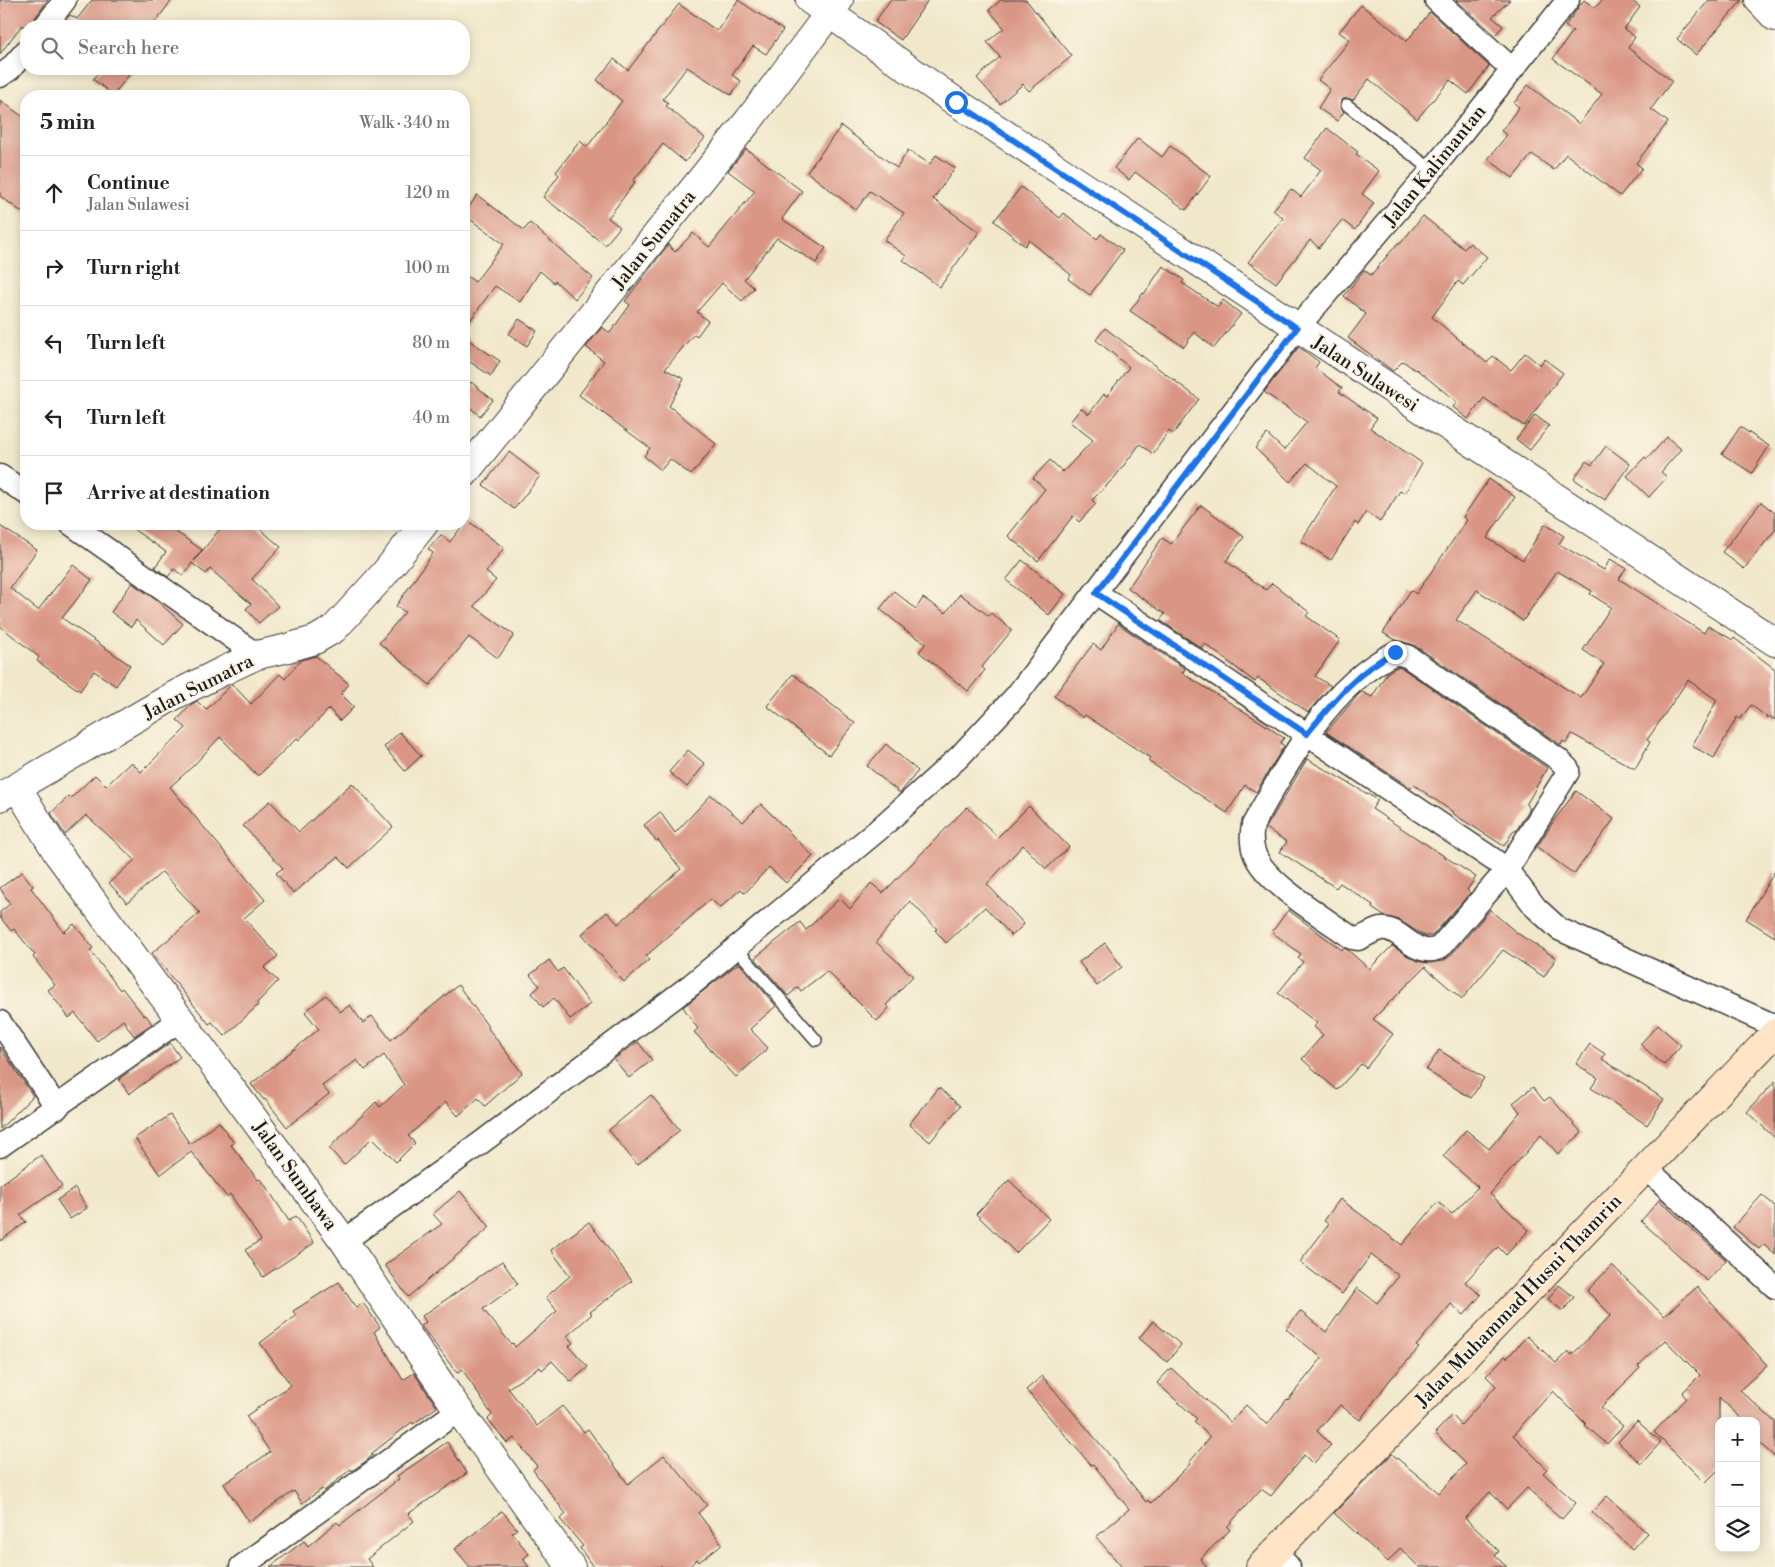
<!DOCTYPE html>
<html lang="en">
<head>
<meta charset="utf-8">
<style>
  body { margin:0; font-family:"Libre Bodoni",serif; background:#f6f6f6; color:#222 }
  .controls { position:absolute; right:15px; bottom:15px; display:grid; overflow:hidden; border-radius:10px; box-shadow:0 2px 12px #0003 }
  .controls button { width:45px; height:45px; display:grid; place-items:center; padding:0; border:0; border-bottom:1px solid #e0e0e0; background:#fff; color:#222; font:25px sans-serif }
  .stop { position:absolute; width:15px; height:15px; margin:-11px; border:4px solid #1a73e8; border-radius:50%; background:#fff }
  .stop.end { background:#1a73e8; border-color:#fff; box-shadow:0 1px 5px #0008 }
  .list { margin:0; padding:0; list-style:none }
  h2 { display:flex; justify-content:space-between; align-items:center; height:65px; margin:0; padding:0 20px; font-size:21px }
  h2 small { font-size:16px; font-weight:400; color:#767676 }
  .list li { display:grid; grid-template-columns:32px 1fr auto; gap:15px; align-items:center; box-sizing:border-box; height:75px; padding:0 20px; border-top:1px solid #e0e0e0 }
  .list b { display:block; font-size:19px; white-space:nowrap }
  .list p { margin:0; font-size:16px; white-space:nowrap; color:#767676 }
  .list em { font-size:16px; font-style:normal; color:#767676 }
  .icon { flex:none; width:28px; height:28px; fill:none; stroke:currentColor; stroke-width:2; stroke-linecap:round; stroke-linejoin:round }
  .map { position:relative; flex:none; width:1775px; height:1567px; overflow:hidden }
  .search { position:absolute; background:#fff; box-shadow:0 2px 12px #0003; left:20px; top:20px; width:450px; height:55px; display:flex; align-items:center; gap:12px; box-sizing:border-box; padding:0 18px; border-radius:20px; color:#767676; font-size:19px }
  .panel { position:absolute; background:#fff; box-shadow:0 2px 12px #0003; left:20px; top:90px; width:450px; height:440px; border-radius:20px }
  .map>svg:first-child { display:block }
  .building { fill:#da9685; fill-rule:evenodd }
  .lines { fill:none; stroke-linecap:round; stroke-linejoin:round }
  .service-casing { stroke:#3c3b36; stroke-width:14 }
  .minor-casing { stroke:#3c3b36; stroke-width:25 }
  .tertiary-casing { stroke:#3c3b36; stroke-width:30 }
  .secondary-casing { stroke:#3c3b36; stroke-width:30 }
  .service { stroke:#fff; stroke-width:11 }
  .minor { stroke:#fff; stroke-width:22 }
  .tertiary { stroke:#fff; stroke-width:28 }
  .secondary { stroke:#ffe4c6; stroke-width:28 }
  .route { stroke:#1a73e8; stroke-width:6 }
  .labels { text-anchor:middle; stroke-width:4; stroke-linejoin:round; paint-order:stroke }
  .street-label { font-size:19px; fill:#1c1c1c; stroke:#fcf5e5 }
</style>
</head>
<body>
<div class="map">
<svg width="1775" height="1567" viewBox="0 0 1775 1567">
  <rect width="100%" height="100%" fill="#fcf5e5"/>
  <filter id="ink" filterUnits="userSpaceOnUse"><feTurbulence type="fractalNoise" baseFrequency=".02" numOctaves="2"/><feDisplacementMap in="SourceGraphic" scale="10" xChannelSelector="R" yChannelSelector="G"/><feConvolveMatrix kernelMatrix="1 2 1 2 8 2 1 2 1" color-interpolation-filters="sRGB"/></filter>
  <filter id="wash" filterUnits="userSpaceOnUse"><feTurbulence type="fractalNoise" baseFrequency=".0096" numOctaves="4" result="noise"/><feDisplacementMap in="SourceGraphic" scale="20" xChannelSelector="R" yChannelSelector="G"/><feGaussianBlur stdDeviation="1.12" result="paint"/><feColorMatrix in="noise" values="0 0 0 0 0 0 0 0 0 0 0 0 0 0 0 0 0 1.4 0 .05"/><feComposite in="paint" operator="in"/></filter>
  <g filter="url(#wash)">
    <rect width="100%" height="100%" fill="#f1e8cb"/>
    <g id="blocks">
      <g class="building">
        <polygon points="0,0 48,0 35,18 32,26 21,26 0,54"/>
        <polygon points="92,0 172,0 152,26 61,26 70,15 77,19"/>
        <polygon points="738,0 783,30 766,54 753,46 732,75 741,81 731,95 687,67 663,99 668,103 666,106 705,138 685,162 663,144 633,181 635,182 608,218 620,227 605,245 543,197 559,175 556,172 580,141 587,147 622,101 597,80 614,59 628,70 679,4 717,31"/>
        <polygon points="890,0 928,0 901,40 875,22"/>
        <polygon points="1001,0 1026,0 1072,56 1029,91 1023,84 1000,104 977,78 1000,57 987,42 1004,28 989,10"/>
        <polygon points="1456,0 1510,0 1492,17 1503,26 1495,35"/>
        <polygon points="1584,0 1595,8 1602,0 1631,0 1640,7 1624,29 1635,37 1628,48 1672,81 1651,109 1668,122 1636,163 1642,168 1620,196 1566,154 1554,170 1532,154 1513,178 1488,159 1507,135 1501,131 1519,107 1514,103 1528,85 1579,124 1602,94 1553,59 1573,31 1565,26"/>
        <polygon points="1709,0 1742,0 1696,55 1677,39"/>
        <polygon points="1361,5 1407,41 1430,12 1489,66 1468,94 1450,80 1417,119 1369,79 1353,100 1347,98 1341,100 1340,107 1344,112 1337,121 1318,108 1330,89 1318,80 1350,40 1339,32"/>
        <polygon points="102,69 134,69 113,95 93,79"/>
        <polygon points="0,100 26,119 26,215 0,196"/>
        <polygon points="841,126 897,168 908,150 930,164 936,155 955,168 933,199 979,232 940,287 903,260 906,256 884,240 904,213 870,191 856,210 807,172"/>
        <polygon points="1327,128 1358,152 1356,154 1379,171 1362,194 1374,203 1355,230 1342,220 1319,248 1310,240 1276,283 1248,262 1283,218 1273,210 1291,189 1301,197 1321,170 1305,158"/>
        <polygon points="1138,138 1162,157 1170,146 1211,176 1186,210 1135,172 1129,180 1114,168"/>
        <polygon points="746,149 802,191 782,219 826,248 816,263 777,238 744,279 754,288 742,301 722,283 697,312 708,321 697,336 694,334 665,369 684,379 669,406 716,444 691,475 670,459 661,470 644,456 650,448 579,395 604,361 586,347 602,327 610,333 630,305 625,301 668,245 675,252 693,233 709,247 755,191 728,171"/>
        <polygon points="1021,187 1060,218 1064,213 1097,239 1101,234 1123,250 1090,295 1068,279 1071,275 1029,240 1025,246 994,221"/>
        <polygon points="477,195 524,230 530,223 593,278 575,299 555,281 554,283 540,271 520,302 495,286 464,329 464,274 475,282 504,244 464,215"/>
        <polygon points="1423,216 1464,249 1470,243 1487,257 1463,285 1458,281 1432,317 1487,363 1493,356 1511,370 1525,353 1540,365 1544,359 1563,373 1524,426 1484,398 1468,419 1453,407 1457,402 1416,369 1415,370 1403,361 1393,371 1348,338 1366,314 1344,296 1364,270 1371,275 1398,243 1400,244"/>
        <polygon points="1163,266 1184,280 1182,283 1218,307 1223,300 1241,314 1214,348 1194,332 1184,347 1130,311 1143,293 1144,294"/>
        <polygon points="519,319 537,331 527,346 509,334"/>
        <polygon points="1105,328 1199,399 1173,434 1169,431 1153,454 1140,444 1115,477 1092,500 1096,504 1079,522 1073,516 1038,561 1008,536 1045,489 1033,478 1050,460 1063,472 1093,440 1070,422 1081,408 1089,414 1104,394 1107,396 1129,367 1096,340"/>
        <polygon points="464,337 500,361 491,376 464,358"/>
        <polygon points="1299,347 1319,362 1315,368 1342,388 1339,392 1377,418 1370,428 1422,463 1405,493 1400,491 1380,522 1366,512 1358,525 1355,522 1331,560 1301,541 1336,486 1307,463 1290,482 1255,448 1267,434 1284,450 1307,422 1264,392"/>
        <polygon points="471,382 493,400 480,416 464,402 464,391"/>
        <polygon points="1535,415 1549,426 1530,450 1516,439"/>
        <polygon points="1740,427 1769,446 1752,473 1722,454"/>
        <polygon points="1667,437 1681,449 1661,472 1667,477 1649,497 1627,476 1645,457 1647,459"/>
        <polygon points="1606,446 1630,464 1605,500 1574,479 1586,461 1592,465"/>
        <polygon points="509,452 540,476 514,509 483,485"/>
        <path d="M1489 479 1515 497 1487 538 1523 560 1545 524 1564 536 1559 544 1604 570 1610 559 1626 568 1619 579 1704 633 1708 626 1733 640 1734 638 1775 669V720L1769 716 1768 718 1751 705 1740 719 1737 717 1714 758 1692 746 1717 700 1688 680 1647 740 1650 742 1635 769 1572 734 1566 743 1563 741 1561 745 1414 645 1396 640 1383 633 1411 590 1416 594 1467 520 1463 517ZM1557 571 1592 591 1590 594 1611 607 1583 650 1604 664 1581 698 1456 620 1477 590 1523 621Z"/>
        <polygon points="1761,502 1775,513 1775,530 1744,569 1722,552"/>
        <polygon points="1201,505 1244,537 1226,561 1266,590 1272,583 1309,612 1306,616 1340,640 1315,676 1331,686 1308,712 1258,678 1255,682 1204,643 1201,648 1160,620 1165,614 1128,588 1162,538 1171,544"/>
        <polygon points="467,520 504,548 486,572 496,580 474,606 514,635 498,658 469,637 430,685 379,643 405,612 396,606 433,553 428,549 441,535 450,542"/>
        <polygon points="126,524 165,524 202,550 194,561 224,524 254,524 281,547 252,579 278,606 259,623 246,609 251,604 210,569 206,574 192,563 183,576 174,569 168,577 155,567 166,552"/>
        <polygon points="0,526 37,550 10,588 38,610 73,565 92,580 62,618 130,665 116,686 94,671 80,691 37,661 39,657 0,626"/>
        <polygon points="1022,560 1065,594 1049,615 1006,580"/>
        <polygon points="132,583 156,600 183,624 164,645 136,620 131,627 111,612"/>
        <polygon points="894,591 916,609 923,598 946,613 960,594 989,616 991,613 1012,630 982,667 985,670 968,691 919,652 926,643 904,630 905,629 880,609"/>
        <polygon points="1118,624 1185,669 1182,673 1261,722 1284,738 1280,743 1284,746 1256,792 1245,785 1227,813 1148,761 1150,758 1085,715 1083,718 1054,696 1093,644 1101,650"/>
        <polygon points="316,656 349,684 341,694 354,707 340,721 329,709 299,740 297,738 258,776 220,737 193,766 170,787 265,900 244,918 278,956 264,968 278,981 257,1003 258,1005 225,1036 212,1022 209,1024 152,953 200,913 162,872 127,903 109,883 135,860 86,815 65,835 51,813 69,796 71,798 95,775 106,786 131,762 141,772 186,728 177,720 192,704 197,701 206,710 232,684 251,704 280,674 285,679 301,660"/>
        <polygon points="1397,667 1402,668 1547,768 1526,805 1530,808 1516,831 1514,830 1504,846 1452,813 1453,812 1414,785 1411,788 1326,732 1359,694 1362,692 1372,697 1387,673"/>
        <polygon points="793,674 855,723 829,755 767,706"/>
        <polygon points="400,732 421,756 405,771 384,747"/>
        <polygon points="886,744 918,771 900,793 867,766"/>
        <polygon points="688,750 705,764 687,787 669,772"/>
        <polygon points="1307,759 1378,800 1372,809 1476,877 1467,890 1470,893 1432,936 1425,936 1421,934 1399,920 1384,916 1372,908 1373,905 1340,883 1336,888 1280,852 1287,842 1266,828"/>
        <polygon points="352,783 393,827 349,868 338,857 293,893 276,873 283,868 243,826 270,801 299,832"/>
        <polygon points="1576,791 1614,819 1574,874 1537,847 1553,822"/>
        <polygon points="711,795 743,822 761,804 813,856 786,883 769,867 745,893 741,889 720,908 711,899 646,956 649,960 624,982 582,934 607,912 618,924 681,869 658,840 656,841 644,825 660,812 675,833"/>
        <polygon points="1029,806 1069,847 1046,869 1023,845 987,884 1024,924 1012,936 985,907 946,943 935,930 937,929 910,901 876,942 913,976 886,1005 889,1008 877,1021 827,971 801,991 798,987 788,996 755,958 800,922 806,930 840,898 850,909 871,883 883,893 967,807 998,837"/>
        <polygon points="1775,871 1775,937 1746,919"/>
        <polygon points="22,872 33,886 31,888 64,932 74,924 93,948 90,950 120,990 122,988 144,1016 146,1015 152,1024 134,1036 123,1020 97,1041 75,1013 69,1018 48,990 55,985 33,957 35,955 14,929 11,931 0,917 0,912 10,904 0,888"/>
        <polygon points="1288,910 1342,950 1343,948 1348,950 1369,969 1392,946 1417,961 1428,963 1443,961 1449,957 1490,910 1517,933 1556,958 1544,977 1503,950 1462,999 1425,967 1373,1019 1393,1034 1366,1068 1361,1064 1337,1090 1302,1059 1323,1035 1314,1027 1317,1023 1278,993 1303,962 1298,958 1301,954 1272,932"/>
        <polygon points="1105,943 1122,967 1097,986 1079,962"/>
        <polygon points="549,960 558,972 563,968 590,1004 570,1019 554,998 543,1007 532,993 540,986 530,975"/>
        <polygon points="739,963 776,1006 750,1029 768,1048 736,1077 694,1032 698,1029 683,1007"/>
        <polygon points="458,985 489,1028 488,1028 522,1073 485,1106 478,1098 458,1116 446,1102 408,1136 415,1143 396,1162 372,1138 344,1165 329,1148 376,1102 380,1107 404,1085 384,1055 365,1070 357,1060 322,1086 329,1094 287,1127 265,1099 264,1100 251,1084 319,1029 305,1012 326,995 340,1012 350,1005 363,1023 372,1016 391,1040"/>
        <polygon points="1658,1025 1681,1045 1664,1065 1640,1044"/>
        <polygon points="638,1042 652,1060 629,1078 614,1059"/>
        <polygon points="170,1043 180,1057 129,1094 119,1079"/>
        <polygon points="1590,1044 1605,1054 1602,1059 1664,1099 1647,1125 1591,1088 1598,1078 1576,1064"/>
        <polygon points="0,1047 33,1096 0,1129"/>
        <polygon points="1439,1050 1484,1078 1471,1098 1426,1070"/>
        <polygon points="1775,1081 1775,1138 1747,1112"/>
        <polygon points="1533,1087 1544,1101 1550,1097 1582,1133 1558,1154 1541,1135 1490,1194 1529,1230 1506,1255 1498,1247 1465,1282 1481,1295 1464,1315 1451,1304 1416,1346 1419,1348 1389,1381 1360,1420 1340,1405 1317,1431 1331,1445 1313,1464 1304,1455 1271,1496 1261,1489 1227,1527 1230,1530 1200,1559 1207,1567 1122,1567 1096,1537 1129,1509 1093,1464 1091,1465 1026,1390 1042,1376 1107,1452 1146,1502 1148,1500 1151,1503 1190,1464 1189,1463 1210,1437 1194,1421 1197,1419 1157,1383 1171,1368 1230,1422 1246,1405 1267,1425 1287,1399 1288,1400 1322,1358 1286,1329 1300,1311 1326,1332 1357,1288 1377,1303 1399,1276 1371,1255 1342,1294 1300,1262 1329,1224 1324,1221 1340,1199 1402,1245 1438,1202 1452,1214 1478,1187 1443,1156 1466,1130 1489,1149 1520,1112 1513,1103"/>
        <polygon points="939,1088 960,1106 930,1142 909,1124"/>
        <polygon points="651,1095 680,1130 637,1165 609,1130"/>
        <polygon points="170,1115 190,1144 219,1122 234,1143 231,1145 258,1180 261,1179 289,1221 296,1216 314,1243 263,1277 245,1250 261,1240 230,1194 227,1197 191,1152 160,1175 135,1138"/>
        <polygon points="41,1155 62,1186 20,1215 26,1222 0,1241 0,1185"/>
        <polygon points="1009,1180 1049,1219 1016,1253 976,1214"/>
        <polygon points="75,1188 87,1208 70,1219 57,1200"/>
        <polygon points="460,1191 490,1227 408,1297 385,1265 442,1224 433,1214"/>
        <polygon points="1762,1195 1775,1206 1775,1254 1764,1244 1759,1249 1733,1227"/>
        <polygon points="1659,1200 1726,1260 1707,1281 1641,1221"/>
        <polygon points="589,1222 632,1281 590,1312 592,1314 567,1336 573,1343 569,1346 588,1367 571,1382 552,1361 542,1370 540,1367 508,1388 537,1426 562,1406 584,1432 588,1429 628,1484 664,1455 707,1505 698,1513 722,1544 699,1562 697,1559 688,1567 593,1567 580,1548 583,1546 560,1519 566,1514 533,1470 537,1466 514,1438 507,1443 488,1419 492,1415 462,1369 457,1373 421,1326 426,1322 422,1316 502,1261 518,1284 483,1309 511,1344 513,1343 515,1347 557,1311 546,1297 570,1276 551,1250"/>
        <polygon points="1612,1265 1664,1316 1697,1287 1767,1365 1740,1390 1775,1422 1775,1457 1756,1440 1756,1421 1744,1421 1719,1397 1719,1469 1705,1483 1654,1432 1686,1398 1682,1393 1700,1375 1665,1340 1638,1366 1640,1368 1601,1407 1623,1426 1607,1444 1585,1425 1586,1424 1553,1391 1513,1435 1547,1469 1543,1473 1576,1503 1562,1519 1527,1488 1507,1509 1490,1492 1465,1518 1499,1551 1495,1556 1507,1567 1419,1567 1400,1548 1388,1562 1334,1513 1392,1454 1439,1493 1466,1464 1435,1433 1452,1415 1461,1425 1496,1386 1486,1376 1505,1356 1507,1358 1527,1336 1556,1363 1568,1351 1572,1355 1611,1315 1587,1291"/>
        <polygon points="339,1282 356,1308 363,1303 380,1327 374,1332 403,1380 414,1373 437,1407 413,1424 412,1422 371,1454 373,1455 366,1461 352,1471 351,1469 324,1491 322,1489 302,1503 294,1491 249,1522 224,1484 270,1452 246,1416 291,1385 260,1343 296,1316 293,1311"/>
        <polygon points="1559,1285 1574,1297 1563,1311 1548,1299"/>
        <polygon points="1153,1321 1181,1345 1167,1362 1139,1338"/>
        <polygon points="1637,1421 1661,1442 1641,1464 1618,1442"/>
        <polygon points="447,1442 467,1473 408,1514 414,1521 367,1559 373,1567 270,1567 304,1541 308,1546 337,1522 340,1525 399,1479 397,1476"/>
        <polygon points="1607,1496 1647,1533 1632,1549 1592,1512"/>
        <polygon points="502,1511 517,1529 512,1533 529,1554 523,1559 529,1567 470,1567 455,1549"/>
      </g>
    </g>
  </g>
  <g filter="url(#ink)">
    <use href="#blocks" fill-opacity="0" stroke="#3c3b36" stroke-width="1"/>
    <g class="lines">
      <defs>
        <g id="service">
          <polyline points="1347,105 1432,170"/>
          <polyline points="736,948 816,1040"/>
        </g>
        <g id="minor">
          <polyline points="1436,0 1512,69"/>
          <polyline points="45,26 65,0"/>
          <polyline points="0,76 10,69 26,51"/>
          <polyline points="0,476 26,493"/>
          <polyline points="71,524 257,655"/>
          <polyline points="1096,593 1494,860 1507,870 1536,908 1559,929 1775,1026"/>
          <path d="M1395 653 1407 656 1558 759 1568 769V772L1507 870 1439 948C1413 959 1401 925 1380 929 1373 931 1365 936 1358 939L1352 938C1326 919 1266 883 1255 855 1251 845 1251 835 1253 825 1286 764 1331 684 1395 653Z"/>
          <polyline points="0,1022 57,1108"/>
          <polyline points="0,1146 180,1020"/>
          <polyline points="1646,1168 1775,1287"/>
          <polyline points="344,1241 478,1145 691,985 878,830 959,757 1016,696 1297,328 1432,170 1568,0"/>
          <polyline points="1275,1551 1289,1567"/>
          <polyline points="241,1567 459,1410"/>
        </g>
        <g id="tertiary">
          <polyline points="810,0 956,102 1775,642"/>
          <polyline points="1759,0 1775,17"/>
          <polyline points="464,474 749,120 839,0"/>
          <polyline points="17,787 58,854 344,1241 450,1398 571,1567"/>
          <polyline points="0,797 175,695 223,671 257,655 284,649 315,640 334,629 384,574 424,524"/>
        </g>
        <polyline id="secondary" points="1260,1567 1485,1336 1775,1033"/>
      </defs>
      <use href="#service" class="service-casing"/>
      <use href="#minor" class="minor-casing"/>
      <use href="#tertiary" class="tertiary-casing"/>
      <use href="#secondary" class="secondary-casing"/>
      <use href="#service" class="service"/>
      <use href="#minor" class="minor"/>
      <use href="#tertiary" class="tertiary"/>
      <use href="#secondary" class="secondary"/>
    </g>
  </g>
  <g class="lines" filter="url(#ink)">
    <path class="route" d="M956 102 1297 328 1096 593 1307 734C1333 702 1357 671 1395 652"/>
  </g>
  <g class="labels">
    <g class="street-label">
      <text transform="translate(1434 165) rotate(-51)" y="7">Jalan Kalimantan</text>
      <text transform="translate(653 239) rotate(-51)" y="7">Jalan Sumatra</text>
      <text transform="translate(1366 373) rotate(33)" y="7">Jalan Sulawesi</text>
      <text transform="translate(198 686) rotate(-27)" y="7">Jalan Sumatra</text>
      <text transform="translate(296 1175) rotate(54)" y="7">Jalan Sumbawa</text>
      <text transform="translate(1518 1300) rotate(-46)" y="7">Jalan Muhammad Husni Thamrin</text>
    </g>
  </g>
</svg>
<div class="controls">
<button>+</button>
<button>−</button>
<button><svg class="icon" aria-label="layers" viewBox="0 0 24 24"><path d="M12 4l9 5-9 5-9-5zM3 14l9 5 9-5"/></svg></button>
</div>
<div class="stop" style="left:956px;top:102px"></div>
<div class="stop end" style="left:1395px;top:652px"></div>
<div class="search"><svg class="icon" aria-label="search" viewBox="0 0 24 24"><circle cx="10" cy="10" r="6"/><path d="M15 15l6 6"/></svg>Search here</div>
<section class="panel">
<h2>5 min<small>Walk · 340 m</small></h2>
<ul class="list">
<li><svg class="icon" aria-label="ahead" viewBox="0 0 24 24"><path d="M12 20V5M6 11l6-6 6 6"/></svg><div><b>Continue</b><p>Jalan Sulawesi</p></div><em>120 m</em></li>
<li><svg class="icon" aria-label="right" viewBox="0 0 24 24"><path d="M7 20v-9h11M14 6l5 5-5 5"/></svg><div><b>Turn right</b></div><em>100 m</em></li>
<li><svg class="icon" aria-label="left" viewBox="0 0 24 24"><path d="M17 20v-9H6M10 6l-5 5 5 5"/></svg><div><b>Turn left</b></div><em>80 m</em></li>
<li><svg class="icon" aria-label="left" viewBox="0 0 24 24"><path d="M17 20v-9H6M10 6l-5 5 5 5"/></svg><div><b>Turn left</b></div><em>40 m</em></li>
<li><svg class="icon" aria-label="arrive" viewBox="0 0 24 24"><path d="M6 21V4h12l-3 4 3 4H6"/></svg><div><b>Arrive at destination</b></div></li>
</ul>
</section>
</div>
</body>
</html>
